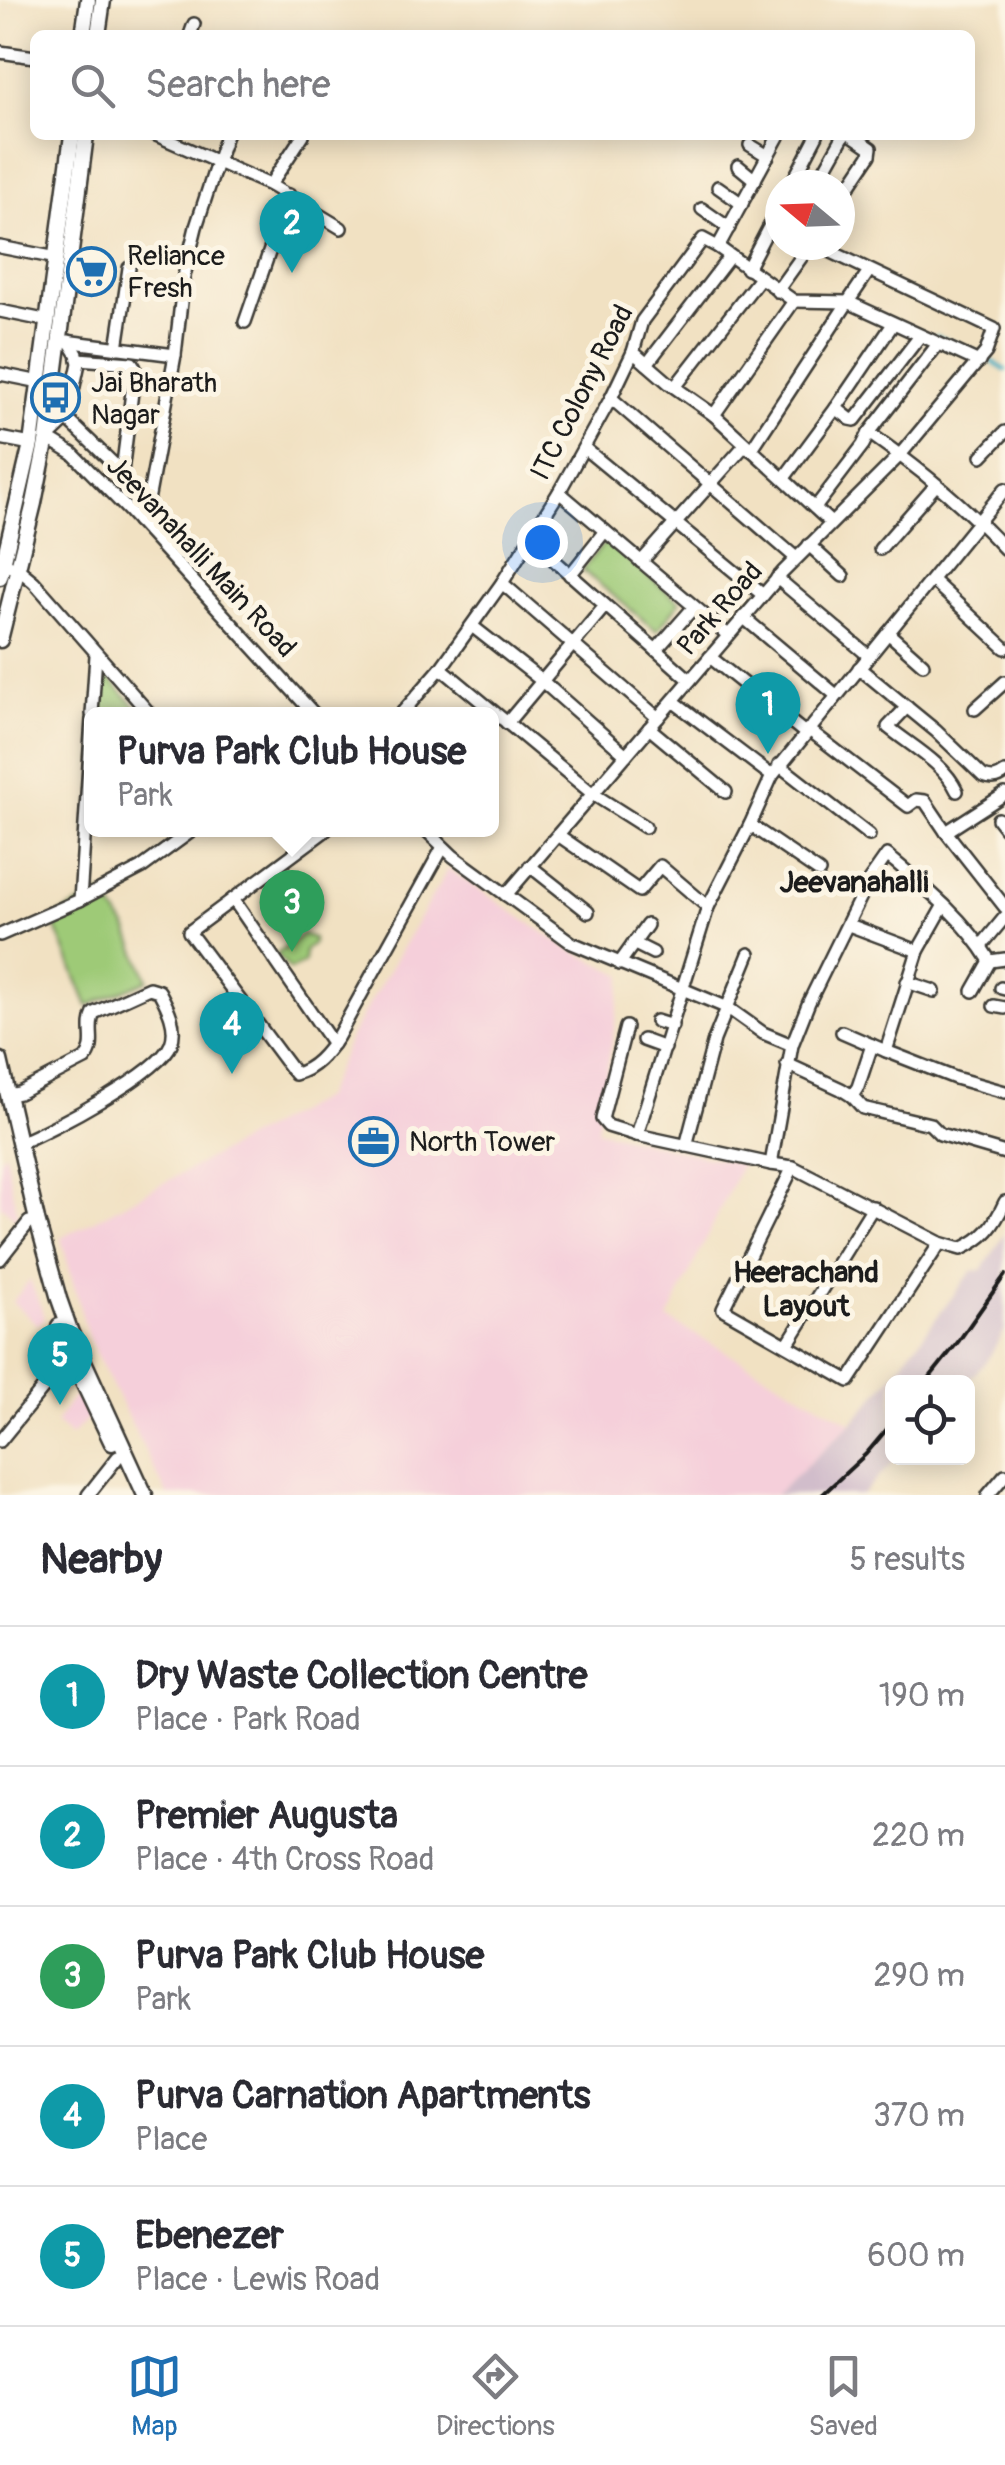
<!DOCTYPE html>
<html lang="en">
<head>
<meta charset="utf-8">
<style>
  body { margin:0; font-family:Pangolin,sans-serif; background:#f7f7f7; color:#2b2b33 }
  .controls { position:absolute; right:30px; bottom:30px; display:grid; overflow:hidden; border-radius:15px; box-shadow:0 5px 25px #0003 }
  .controls button { width:90px; height:90px; display:grid; place-items:center; padding:0; border:0; border-bottom:2px solid #e1e1e2; background:#fff; color:#2b2b33; font:50px sans-serif }
  .compass { position:absolute; left:765px; top:170px; width:90px; height:90px; border-radius:50%; background:#fff; box-shadow:0 5px 25px #0003; rotate:289deg }
  .you { position:absolute; left:542px; top:542px; width:35px; height:35px; margin:-25px; border:8px solid #fff; border-radius:50%; background:#1a73e8; box-shadow:0 0 0 15px #1a73e833 }
  .badge { display:grid; place-items:center; width:65px; height:65px; border-radius:50%; background:#1f6fb2; color:#fff; font-size:32px; font-weight:700 }
  .pin { position:absolute; translate:-50% -82px; filter:drop-shadow(0 2px 5px #0008) }
  .pin::after { content:''; position:absolute; top:52px; width:35px; height:30px; background:inherit; clip-path:polygon(0 0,100% 0,50% 100%) }
  .popup { position:absolute; left:84px; top:707px; width:415px; height:130px; box-sizing:border-box; display:grid; place-content:center; border-radius:15px; background:#fff; filter:drop-shadow(0 2px 8px #0005); font-size:32px; white-space:nowrap; color:#7c7c81 }
  .popup b { font-size:38px; color:#2b2b33 }
  .popup::after { content:''; position:absolute; left:50%; top:100%; margin-left:-20px; border:20px solid transparent; border-top-color:#fff }
  .list { margin:0; padding:0; list-style:none }
  h2 { display:flex; justify-content:space-between; align-items:center; height:130px; margin:0; padding:0 40px; font-size:42px }
  h2 small { font-size:32px; font-weight:400; color:#7c7c81 }
  .list li { display:grid; grid-template-columns:65px 1fr auto; gap:30px; align-items:center; box-sizing:border-box; height:140px; padding:0 40px; border-top:2px solid #e1e1e2 }
  .list b { display:block; font-size:38px; white-space:nowrap }
  .list p { margin:0; font-size:32px; white-space:nowrap; color:#7c7c81 }
  .list em { font-size:32px; font-style:normal; color:#7c7c81 }
  .icon { flex:none; width:55px; height:55px; fill:none; stroke:currentColor; stroke-width:2; stroke-linecap:round; stroke-linejoin:round }
  .map { position:relative; flex:none; width:1005px; height:1495px; overflow:hidden }
  .search { position:absolute; background:#fff; box-shadow:0 5px 25px #0003; left:30px; right:30px; top:30px; height:110px; display:flex; align-items:center; gap:25px; box-sizing:border-box; padding:0 35px; border-radius:15px; color:#7c7c81; font-size:38px }
  .sheet { height:830px; background:#fff }
  nav { display:flex; justify-content:space-around; align-items:center; box-sizing:border-box; height:140px; border-top:2px solid #e1e1e2; background:#fff; font-size:28px; color:#7c7c81 }
  nav a { display:grid; justify-items:center; gap:5px }
  nav .on { color:#1f6fb2 }
  .map>svg:first-child { display:block }
  .built { fill:#f5cfda }
  .industrial { fill:#d1bdcb }
  .green { fill:#9eca77; stroke:#5d734a; stroke-width:2.5 }
  .lines { fill:none; stroke-linecap:round; stroke-linejoin:round }
  .stream { stroke:#45b0c4; stroke-width:4 }
  .minor-casing { stroke:#3c3a35; stroke-width:16 }
  .major-casing { stroke:#3c3a35; stroke-width:19 }
  .minor { stroke:#fff; stroke-width:11 }
  .major { stroke:#fff; stroke-width:14 }
  .rail { stroke:#1c1c1c; stroke-width:4 }
  .labels { text-anchor:middle; stroke-width:10; stroke-linejoin:round; paint-order:stroke }
  .poi-label { font-size:28px; fill:#1c1c1c; stroke:#fcf5e5; text-anchor:start }
  .street-label { font-size:28px; fill:#1c1c1c; stroke:#fcf5e5 }
  .neighbourhood-label { font-size:30px; font-weight:bold; fill:#1c1c1c; stroke:#fcf5e5 }
</style>
</head>
<body>
<div class="map">
<svg width="1005" height="1495" viewBox="0 0 1005 1495">
  <rect width="100%" height="100%" fill="#fcf5e5"/>
  <filter id="ink" filterUnits="userSpaceOnUse"><feTurbulence type="fractalNoise" baseFrequency=".01" numOctaves="2"/><feDisplacementMap in="SourceGraphic" scale="20" xChannelSelector="R" yChannelSelector="G"/><feConvolveMatrix kernelMatrix="1 2 1 2 8 2 1 2 1" color-interpolation-filters="sRGB"/></filter>
  <filter id="wash" filterUnits="userSpaceOnUse"><feTurbulence type="fractalNoise" baseFrequency=".0048" numOctaves="4" result="noise"/><feDisplacementMap in="SourceGraphic" scale="40" xChannelSelector="R" yChannelSelector="G"/><feGaussianBlur stdDeviation="2.25" result="paint"/><feColorMatrix in="noise" values="0 0 0 0 0 0 0 0 0 0 0 0 0 0 0 0 0 1.4 0 .05"/><feComposite in="paint" operator="in"/></filter>
  <g filter="url(#wash)">
    <rect width="100%" height="100%" fill="#f1e1c2"/>
    <g class="built">
      <polygon points="448,869 567,948 623,975 597,1130 702,1156 742,1163 668,1319 852,1423 775,1495 167,1495 88,1337 61,1238 324,1097 351,1035"/>
      <polygon points="5,1152 18,1220 0,1205 0,1159"/>
      <polygon points="30,1280 45,1318 38,1325 12,1302"/>
      <polygon points="75,1395 89,1417 71,1436 55,1423"/>
    </g>
    <polygon class="industrial" points="1005,1234 1005,1330 986,1362 967,1382 892,1382 892,1458 897,1458 862,1495 775,1495 852,1423 894,1374 972,1271 982,1270"/>
    <g class="green">
      <polygon points="606,541 680,602 657,631 582,570"/>
      <polygon points="100,669 143,714 98,714"/>
      <polygon points="102,893 127,928 148,980 88,1006 52,918"/>
      <polygon points="303,934 313,938 313,943 305,950 304,962 290,970 277,954"/>
    </g>
    <g class="lines">
      <g class="stream">
        <polyline points="936,336 978,354"/>
        <polyline points="986,358 1005,370"/>
      </g>
    </g>
  </g>
  <g filter="url(#ink)">
    <g class="lines">
      <defs>
        <g id="minor">
          <polyline points="190,35 194,24"/>
          <polyline points="0,52 35,57"/>
          <polyline points="156,135 270,185 341,228"/>
          <polyline points="750,145 768,156"/>
          <polyline points="738,166 755,180"/>
          <polyline points="270,185 303,135"/>
          <polyline points="791,185 817,135"/>
          <polyline points="816,185 844,135"/>
          <polyline points="718,187 742,204"/>
          <polyline points="840,200 870,155 871,148 852,135"/>
          <polyline points="702,209 729,228"/>
          <polyline points="0,247 57,258"/>
          <polyline points="718,247 779,135"/>
          <polyline points="747,269 780,206"/>
          <polyline points="777,291 810,245"/>
          <polyline points="0,311 49,321"/>
          <polyline points="245,322 289,195"/>
          <polyline points="65,341 175,355"/>
          <polyline points="69,341 77,354 79,363 67,419 47,438 73,454 130,512 314,714"/>
          <polyline points="117,348 129,268"/>
          <polyline points="633,352 670,384 714,415 831,523"/>
          <polyline points="647,364 730,256"/>
          <polyline points="0,374 40,382"/>
          <polyline points="675,387 760,278"/>
          <polyline points="611,398 796,558"/>
          <polyline points="836,408 850,419 855,420 920,336"/>
          <polyline points="714,415 794,301"/>
          <polyline points="67,419 122,472 135,368 132,363 78,359"/>
          <path d="M869 433C918 467 964 505 1005 549"/>
          <polyline points="0,438 31,444"/>
          <polyline points="584,448 763,595"/>
          <polyline points="751,450 848,302 979,362"/>
          <polyline points="982,456 1005,432"/>
          <polyline points="784,478 836,408 893,324"/>
          <path d="M1005 489 772 776 750 825 708 907 637 1135 771 1164 793 1167 940 1243 961 1249C985 1238 994 1226 1005 1202"/>
          <polyline points="559,492 728,635"/>
          <polyline points="815,508 863,445 869,433 938,344"/>
          <polyline points="138,521 147,506 175,355 184,276 196,227 226,135"/>
          <polyline points="529,538 690,680"/>
          <polyline points="809,545 843,576"/>
          <polyline points="880,549 936,485"/>
          <polyline points="0,562 17,568 34,582 150,714"/>
          <polyline points="641,562 745,445"/>
          <polyline points="570,575 605,531"/>
          <polyline points="777,578 869,656"/>
          <polyline points="932,580 1005,648"/>
          <polyline points="502,583 658,718"/>
          <polyline points="743,617 836,695"/>
          <polyline points="472,626 542,681 626,755"/>
          <polyline points="888,633 923,664"/>
          <polyline points="656,650 694,607"/>
          <polyline points="710,657 805,733"/>
          <polyline points="441,668 593,794 645,827"/>
          <path d="M859 668 936 731 983 776C992 779 997 779 1005 773"/>
          <polyline points="673,701 772,776"/>
          <path d="M907 707 888 727C911 746 944 763 957 791"/>
          <polyline points="975,709 1005,682"/>
          <polyline points="92,714 96,655"/>
          <polyline points="401,714 441,668 502,583 559,492 611,398 633,352 642,321 703,239 718,247 794,301 848,302 869,271"/>
          <polyline points="507,723 605,606"/>
          <polyline points="649,728 726,792"/>
          <polyline points="808,729 908,806 916,800 925,801 946,832 1005,907"/>
          <polyline points="779,765 869,835"/>
          <polyline points="998,819 1005,828"/>
          <polyline points="750,825 819,872"/>
          <path d="M326 830 189 932 295 1074C314 1069 326 1054 337 1038L443 847"/>
          <polyline points="426,830 453,856 572,943 728,1008 763,1033 792,1045"/>
          <polyline points="946,832 1005,794"/>
          <polyline points="558,835 639,891 660,866 708,907"/>
          <polyline points="530,866 588,912"/>
          <polyline points="506,895 783,572 900,455 986,352 994,329 817,245"/>
          <polyline points="233,899 333,1044"/>
          <polyline points="80,900 141,868 193,830"/>
          <polyline points="849,925 918,951"/>
          <polyline points="0,935 80,900 92,719"/>
          <polyline points="633,943 653,953"/>
          <polyline points="981,946 1005,917"/>
          <polyline points="619,964 647,925"/>
          <polyline points="907,982 934,991"/>
          <polyline points="1001,988 1005,989"/>
          <polyline points="973,991 990,961"/>
          <polyline points="994,1006 1005,1008"/>
          <polyline points="656,1021 672,1026"/>
          <polyline points="626,1027 602,1119 608,1126 637,1135"/>
          <polyline points="842,1032 872,1045"/>
          <polyline points="643,1040 665,1048"/>
          <polyline points="886,1051 955,1078 1005,1092"/>
          <polyline points="787,1064 841,1089 852,1096 863,1108 930,1124 940,1134 1005,1153"/>
          <path d="M8 1095 19 1093 85 1059C98 1045 86 1029 94 1013L149 988 159 991C167 1006 178 1026 171 1044 160 1073 51 1130 19 1143"/>
          <polyline points="852,1096 858,1087 872,1045 886,1051 918,951 944,905"/>
          <polyline points="686,1146 714,1040 749,954"/>
          <path d="M771 1164 792 1045 809 1002 868 882 887 855C925 887 964 918 990 961L1005 959"/>
          <polyline points="793,1167 723,1309 849,1381 940,1243"/>
          <polyline points="0,1259 29,1222"/>
          <polyline points="787,1345 873,1207"/>
          <polyline points="0,1441 70,1355"/>
          <polyline points="88,1495 118,1457"/>
          <polyline points="988,1495 1005,1475"/>
        </g>
        <g id="major">
          <polyline points="83,35 88,0"/>
          <polyline points="98,35 103,0"/>
          <polyline points="0,577 31,444 72,135"/>
          <polyline points="0,640 34,503 47,438 86,135"/>
          <polyline points="0,1060 37,1220 59,1299 71,1333 145,1495"/>
          <polyline points="59,1326 70,1355 112,1443"/>
        </g>
      </defs>
      <use href="#minor" class="minor-casing"/>
      <use href="#major" class="major-casing"/>
      <use href="#minor" class="minor"/>
      <use href="#major" class="major"/>
      <g class="rail">
        <polyline points="926,1382 958,1342 1005,1275"/>
        <polyline points="822,1495 866,1454 892,1423"/>
      </g>
    </g>
  </g>
  <defs>
    <symbol id="supermarket-ring" viewBox="-11 -11 22 22"><circle r="9.5" fill="#fcf5e5" stroke="#1f6fb2" stroke-width="1.5"/><path d="M-6-5.5h2.5l.6 2H6L4.5 2H-2.5L-4.4-4H-6ZM-1.5 3.2a1.3 1.3 0 1 0 .1 0ZM3 3.2a1.3 1.3 0 1 0 .1 0Z" fill="#1f6fb2"/></symbol>
    <symbol id="bus-ring" viewBox="-11 -11 22 22"><circle r="9.5" fill="#fcf5e5" stroke="#1f6fb2" stroke-width="1.5"/><path d="M-5-6H5V4H4V6H2V4H-2V6H-4V4H-5ZM-3.5-4V0h7V-4ZM-3.5 1.2v1.5H-2V1.2ZM2 1.2v1.5H3.5V1.2Z" fill="#1f6fb2"/></symbol>
    <symbol id="office-ring" viewBox="-11 -11 22 22"><circle r="9.5" fill="#fcf5e5" stroke="#1f6fb2" stroke-width="1.5"/><path d="M-6-3h4V-5.5h4V-3h4V5H-6ZM-1-4.5V-3h2v-1.5ZM-6 0V1H6V0Z" fill="#1f6fb2"/></symbol>
  </defs>
  <g fill-rule="evenodd">
    <use href="#supermarket-ring" x="64" y="244" width="55" height="55"/>
    <use href="#bus-ring" x="28" y="370" width="55" height="55"/>
    <use href="#office-ring" x="346" y="1114" width="55" height="55"/>
  </g>
  <g class="labels">
    <g class="poi-label">
      <text x="127" y="265">Reliance<tspan x="127" dy="32">Fresh</tspan></text>
      <text x="91" y="392">Jai Bharath<tspan x="91" dy="32">Nagar</tspan></text>
      <text x="409" y="1151">North Tower</text>
    </g>
    <g class="street-label">
      <text transform="translate(581 392) rotate(-63)" y="10">ITC Colony Road</text>
      <text transform="translate(202 556) rotate(47)" y="10">Jeevanahalli Main Road</text>
      <text transform="translate(719 608) rotate(-49)" y="10">Park Road</text>
    </g>
    <g class="neighbourhood-label">
      <text x="854" y="892">Jeevanahalli</text>
      <text x="806" y="1282">Heerachand<tspan x="806" dy="34">Layout</tspan></text>
    </g>
  </g>
</svg>
<div class="controls">
<button><svg class="icon" aria-label="locate" viewBox="0 0 24 24"><circle cx="12" cy="12" r="6"/><path d="M12 2v4M12 18v4M2 12h4M18 12h4"/></svg></button>
</div>
<svg class="compass" viewBox="-18 -18 36 36"><path d="M0-13l5 13h-10z" fill="#e53935"/><path d="M0 13l5-13h-10z" fill="#7c7c81"/></svg>
<div class="you"></div>
<div class="pin badge" style="left:768px;top:754px;background:#0f9aa8">1</div>
<div class="pin badge" style="left:292px;top:273px;background:#0f9aa8">2</div>
<div class="pin badge" style="left:292px;top:952px;background:#2e9e5b">3</div>
<div class="popup"><b>Purva Park Club House</b>Park</div>
<div class="pin badge" style="left:232px;top:1074px;background:#0f9aa8">4</div>
<div class="pin badge" style="left:60px;top:1405px;background:#0f9aa8">5</div>
<div class="search"><svg class="icon" aria-label="search" viewBox="0 0 24 24"><circle cx="10" cy="10" r="6"/><path d="M15 15l6 6"/></svg>Search here</div>
</div>
<section class="sheet">
<h2>Nearby<small>5 results</small></h2>
<ul class="list">
<li><span class="badge" style="background:#0f9aa8">1</span><div><b>Dry Waste Collection Centre</b><p>Place · Park Road</p></div><em>190 m</em></li>
<li><span class="badge" style="background:#0f9aa8">2</span><div><b>Premier Augusta</b><p>Place · 4th Cross Road</p></div><em>220 m</em></li>
<li><span class="badge" style="background:#2e9e5b">3</span><div><b>Purva Park Club House</b><p>Park</p></div><em>290 m</em></li>
<li><span class="badge" style="background:#0f9aa8">4</span><div><b>Purva Carnation Apartments</b><p>Place</p></div><em>370 m</em></li>
<li><span class="badge" style="background:#0f9aa8">5</span><div><b>Ebenezer</b><p>Place · Lewis Road</p></div><em>600 m</em></li>
</ul>
</section>
<nav>
<a class="on"><svg class="icon" aria-label="map" viewBox="0 0 24 24"><path d="M3 6l6-2 6 2 6-2v14l-6 2-6-2-6 2zM9 4v14M15 6v14"/></svg>Map</a>
<a><svg class="icon" aria-label="directions" viewBox="0 0 24 24"><path d="M12 3l9 9-9 9-9-9zM9 14v-3h6M13 9l2 2-2 2"/></svg>Directions</a>
<a><svg class="icon" aria-label="saved" viewBox="0 0 24 24"><path d="M7 4h10v16l-5-4-5 4z"/></svg>Saved</a>
</nav>
</body>
</html>
